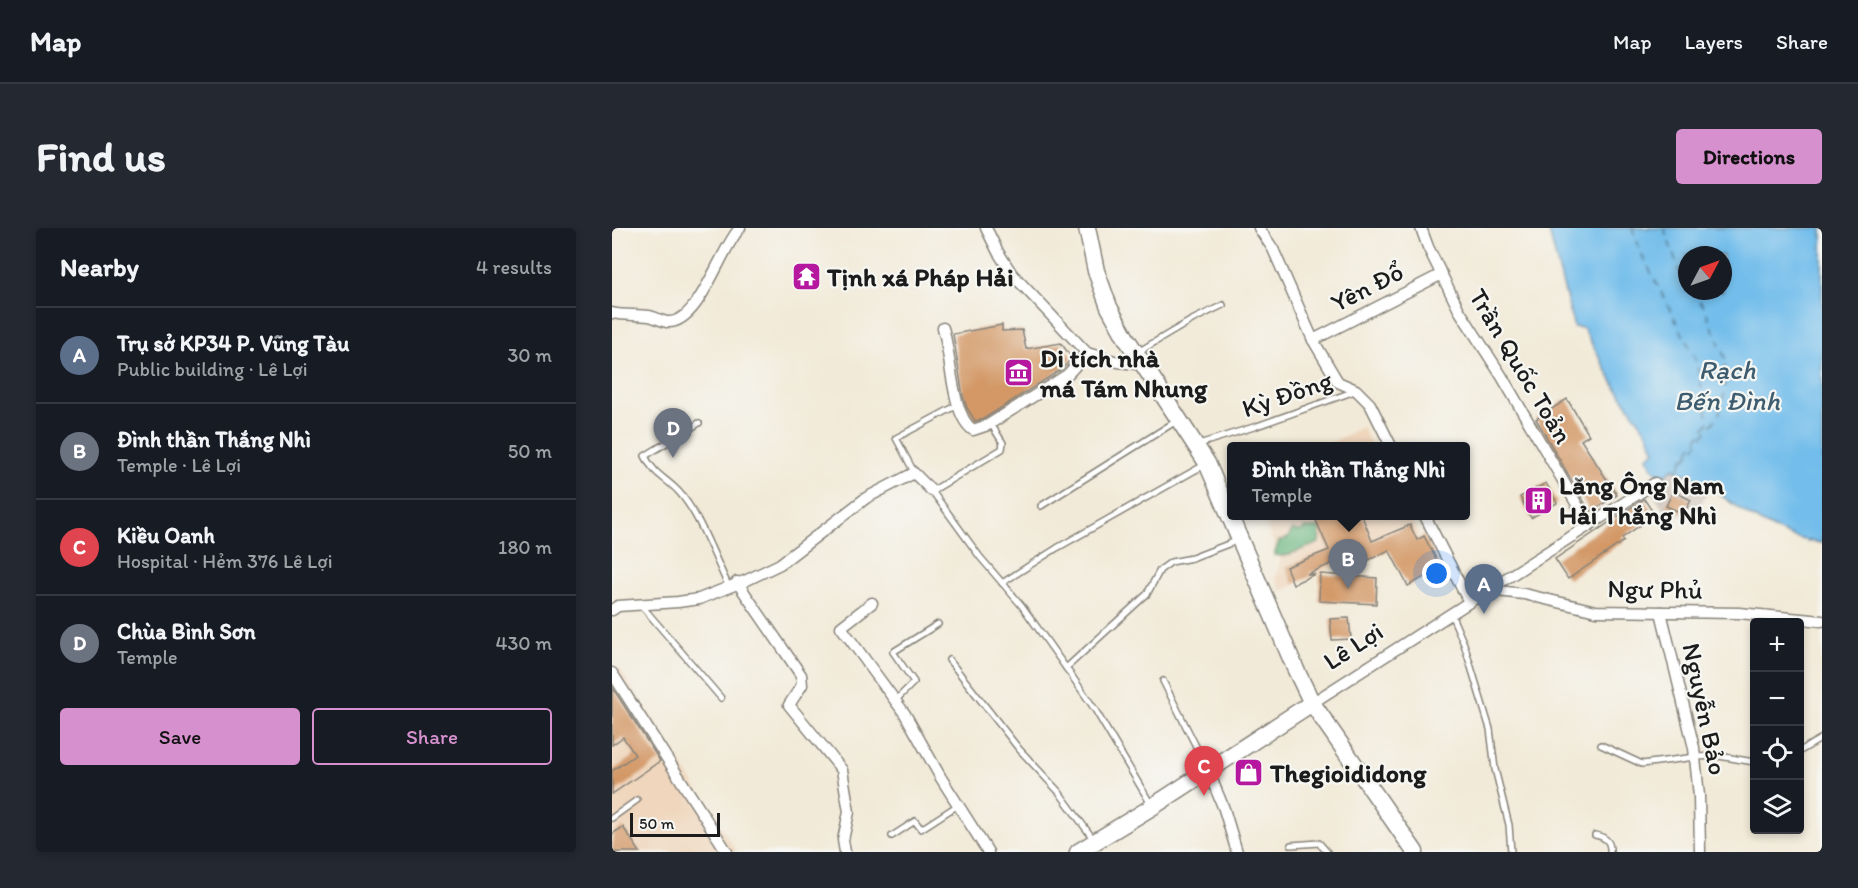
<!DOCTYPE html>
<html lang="en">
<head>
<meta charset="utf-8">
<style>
  body { margin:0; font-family:Itim,sans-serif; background:#242831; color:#f1f3f6 }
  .controls { position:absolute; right:18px; bottom:18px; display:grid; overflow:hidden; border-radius:6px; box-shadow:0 3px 9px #0003 }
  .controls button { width:54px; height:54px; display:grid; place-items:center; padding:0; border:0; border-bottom:2px solid #363941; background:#171b24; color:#f1f3f6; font:30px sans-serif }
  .compass { position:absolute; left:1066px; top:18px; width:54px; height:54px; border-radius:50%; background:#171b24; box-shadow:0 3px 9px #0003; rotate:49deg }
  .scale { position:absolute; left:18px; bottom:15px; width:90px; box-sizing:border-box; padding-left:6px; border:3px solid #1c1c1c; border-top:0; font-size:16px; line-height:21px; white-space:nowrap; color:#1c1c1c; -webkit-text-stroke:4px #f6f6f2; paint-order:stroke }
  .you { position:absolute; left:825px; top:346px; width:21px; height:21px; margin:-15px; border:4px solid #fff; border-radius:50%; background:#1a73e8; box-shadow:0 0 0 9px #1a73e833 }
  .badge { display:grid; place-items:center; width:39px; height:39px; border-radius:50%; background:#d690ce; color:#fff; font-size:20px; font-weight:700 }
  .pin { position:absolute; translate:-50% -50px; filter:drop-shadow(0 2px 3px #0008) }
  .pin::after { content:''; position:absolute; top:32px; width:21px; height:18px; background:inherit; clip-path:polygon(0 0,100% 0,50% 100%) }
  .popup { position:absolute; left:615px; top:214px; width:243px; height:78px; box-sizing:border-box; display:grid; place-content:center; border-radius:6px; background:#171b24; filter:drop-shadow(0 2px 4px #0005); font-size:20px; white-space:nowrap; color:#9ea1a6 }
  .popup b { font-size:22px; color:#f1f3f6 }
  .popup::after { content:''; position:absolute; left:50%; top:100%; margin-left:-12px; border:12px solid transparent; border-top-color:#171b24 }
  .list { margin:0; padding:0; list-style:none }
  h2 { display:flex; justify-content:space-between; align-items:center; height:78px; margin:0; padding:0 24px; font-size:26px }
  h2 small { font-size:20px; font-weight:400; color:#9ea1a6 }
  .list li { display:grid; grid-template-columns:39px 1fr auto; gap:18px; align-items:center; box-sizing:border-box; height:96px; padding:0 24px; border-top:2px solid #363941 }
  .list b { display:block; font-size:22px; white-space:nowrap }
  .list p { margin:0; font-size:20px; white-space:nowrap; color:#9ea1a6 }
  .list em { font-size:20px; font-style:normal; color:#9ea1a6 }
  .actions { display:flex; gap:12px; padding:18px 24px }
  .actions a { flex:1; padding:14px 0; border:2px solid #d690ce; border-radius:6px; text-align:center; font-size:21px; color:#d690ce }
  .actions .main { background:#d690ce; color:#111 }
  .icon { flex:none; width:33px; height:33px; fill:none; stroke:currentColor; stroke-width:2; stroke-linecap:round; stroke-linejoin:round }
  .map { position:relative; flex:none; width:1210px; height:624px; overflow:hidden; border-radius:6px }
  header { display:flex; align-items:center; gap:36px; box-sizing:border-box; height:84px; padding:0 30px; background:#171b24; border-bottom:2px solid #363941 }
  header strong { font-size:28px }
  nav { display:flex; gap:33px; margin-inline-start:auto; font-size:21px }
  .intro { display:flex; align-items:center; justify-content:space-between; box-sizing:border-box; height:144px; padding:0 36px }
  h1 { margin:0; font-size:42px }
  .button { padding:15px 27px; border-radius:6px; background:#d690ce; color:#111; font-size:21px; font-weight:700 }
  main { display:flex; gap:36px; padding:0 36px }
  aside { flex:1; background:#171b24; border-radius:6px; box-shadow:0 3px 9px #0003 }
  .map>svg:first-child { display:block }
  .built { fill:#efd6bc }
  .industrial { fill:#cdc2b9 }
  .forest { fill:#66b37c; stroke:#41684c; stroke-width:1.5 }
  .water { fill:#72bdeb; stroke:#476c84; stroke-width:1.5; fill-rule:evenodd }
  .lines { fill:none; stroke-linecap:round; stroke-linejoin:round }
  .ferry { stroke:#3e5c6f; stroke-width:1.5; stroke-dasharray:8 6; stroke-linecap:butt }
  .building { fill:#d39866 }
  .lane-casing { stroke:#87837a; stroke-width:8 }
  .street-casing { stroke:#87837a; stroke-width:13 }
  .primary-casing { stroke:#87837a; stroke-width:19 }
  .lane { stroke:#fff; stroke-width:5 }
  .street { stroke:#fff; stroke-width:10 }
  .primary { stroke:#fff; stroke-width:16 }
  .labels { text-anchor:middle; stroke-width:4.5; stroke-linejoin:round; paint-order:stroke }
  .poi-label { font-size:26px; font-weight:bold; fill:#1c1c1c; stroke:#f6f6f2; text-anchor:start }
  .street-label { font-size:26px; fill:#1c1c1c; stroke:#f6f6f2 }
  .water-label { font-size:27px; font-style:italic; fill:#3e5c6f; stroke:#f6f6f2 }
</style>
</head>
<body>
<header>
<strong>Map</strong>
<nav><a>Map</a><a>Layers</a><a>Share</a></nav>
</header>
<div class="intro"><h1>Find us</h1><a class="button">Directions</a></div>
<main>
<aside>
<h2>Nearby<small>4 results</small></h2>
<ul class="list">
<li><span class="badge" style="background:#5c6f8a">A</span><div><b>Trụ sở KP34 P. Vũng Tàu</b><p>Public building · Lê Lợi</p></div><em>30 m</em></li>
<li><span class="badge" style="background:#6b7280">B</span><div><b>Đình thần Thắng Nhì</b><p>Temple · Lê Lợi</p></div><em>50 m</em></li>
<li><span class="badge" style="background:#e0444e">C</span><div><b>Kiều Oanh</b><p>Hospital · Hẻm 376 Lê Lợi</p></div><em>180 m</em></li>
<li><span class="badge" style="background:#6b7280">D</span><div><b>Chùa Bình Sơn</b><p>Temple</p></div><em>430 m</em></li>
</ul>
<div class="actions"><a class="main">Save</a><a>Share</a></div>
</aside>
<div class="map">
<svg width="1210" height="624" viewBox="0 0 1210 624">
  <rect width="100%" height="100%" fill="#f6f6f2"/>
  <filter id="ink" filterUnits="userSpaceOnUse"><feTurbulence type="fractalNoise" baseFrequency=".0167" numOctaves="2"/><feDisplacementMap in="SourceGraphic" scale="12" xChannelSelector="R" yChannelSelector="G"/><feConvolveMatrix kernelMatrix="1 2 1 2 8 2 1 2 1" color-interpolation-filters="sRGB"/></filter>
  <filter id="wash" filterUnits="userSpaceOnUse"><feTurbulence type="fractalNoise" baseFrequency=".008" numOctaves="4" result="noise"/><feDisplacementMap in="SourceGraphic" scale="24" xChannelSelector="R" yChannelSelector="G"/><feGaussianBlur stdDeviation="1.35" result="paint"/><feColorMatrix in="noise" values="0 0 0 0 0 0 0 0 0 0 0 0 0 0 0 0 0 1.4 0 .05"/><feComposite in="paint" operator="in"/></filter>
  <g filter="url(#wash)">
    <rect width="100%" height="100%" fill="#f2ead8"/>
    <g class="built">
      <polygon points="750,199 760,218 713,218"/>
      <polygon points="650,288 797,288 807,306 746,338 742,331 669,363 663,350 669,332"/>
      <polygon points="8,441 125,624 0,624 0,447"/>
    </g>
    <polygon class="industrial" points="1060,241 1084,251 1099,260 1080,289 1054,285 1040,265 1050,257 1051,249"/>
    <polygon class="forest" points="692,300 708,300 707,315 673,328 662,327 667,313 676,310 680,302 689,303"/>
    <path class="water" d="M936 0H1210V315C1187 313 1159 301 1140 289 1114 273 1090 249 1060 241L1051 249 1041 241 1035 229 1043 223 1034 203 1006 163 971 100 962 99ZM1075 27H1111V63H1075Z"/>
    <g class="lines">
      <g class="ferry">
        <polyline points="1020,0 1030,27 1083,130 1097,194 1069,234 1061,241"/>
        <polyline points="1052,0 1068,45 1075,55"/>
        <polyline points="1065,242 1107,187 1113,162 1113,130 1093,81 1081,63"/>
      </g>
    </g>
    <g id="blocks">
      <g class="building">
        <polygon points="390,97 390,103 410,102 414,121 449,115 460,130 450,141 373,190 363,193 355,180 351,168 341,106"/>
        <polygon points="955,171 977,207 969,212 1005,267 978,284 924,191"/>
        <polygon points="934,255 945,275 919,290 908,269"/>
        <polygon points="1061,263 1079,272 1072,286 1054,278"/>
        <polygon points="1032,271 1043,287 1010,310 1012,313 956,351 943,331"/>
        <polygon points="702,288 750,288 760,313 798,297 805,312 812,308 829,340 796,358 777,322 749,336 745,325 695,346 703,346 681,356 674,339 717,322"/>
        <polygon points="708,346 765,350 764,376 707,373"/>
        <polygon points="737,390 739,411 720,412 718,391"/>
        <polygon points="0,459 48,533 0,566 0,543 23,527 11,509 0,517"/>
        <polygon points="11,599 28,624 0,624 0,606"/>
      </g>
    </g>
  </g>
  <g filter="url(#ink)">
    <use href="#blocks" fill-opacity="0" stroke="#87837a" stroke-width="1.5"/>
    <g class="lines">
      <defs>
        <g id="lane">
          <polyline points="526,124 580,92 611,77"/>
          <path d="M87 195 33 228C42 247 54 250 67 264 88 287 103 331 117 359"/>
          <polyline points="379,196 391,215 390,221 320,263 368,329 410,378 459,447 482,480 540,578"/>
          <polyline points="587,216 645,198 743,163"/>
          <polyline points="302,244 284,210 346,177"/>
          <polyline points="429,278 566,192"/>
          <polyline points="390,355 445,320 594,236"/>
          <polyline points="29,377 109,470"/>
          <polyline points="839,386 852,416 878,501 883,541 897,597 899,624"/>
          <polyline points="337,432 407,521 447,564 482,612"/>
          <polyline points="454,440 535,366 548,342 559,334 580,330 624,313"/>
          <polyline points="551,453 595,540"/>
          <polyline points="283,473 302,454 281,424 326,396"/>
          <polyline points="989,517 1030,536 1083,529 1107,528 1142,534"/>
          <polyline points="1188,523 1210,510"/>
          <polyline points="0,590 25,572"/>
          <path d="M983 607C993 609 999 613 998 624"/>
          <polyline points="280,608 303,593 309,601 346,577"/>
          <polyline points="679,617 707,615 715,624"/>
        </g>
        <g id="street">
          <polyline points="374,0 386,24 400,46 475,125 506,134 533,137"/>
          <polyline points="647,0 661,21 701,112 726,154 744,162 758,176 779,218"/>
          <polyline points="809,0 816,19 847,82 889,147 977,297"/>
          <path d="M0 85C13 88 25 86 37 88 43 89 49 93 55 94 87 97 109 19 128 0"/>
          <path d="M331 100C339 125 339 187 361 202L376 197 455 147 475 125"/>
          <polyline points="701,112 830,46"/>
          <polyline points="813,288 857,374"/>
          <polyline points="125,354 189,447 190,457 177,477 230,542 237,584 231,612 233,624"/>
          <polyline points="876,362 912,366 984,383 1127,385 1210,393"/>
          <polyline points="260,375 229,399 293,486 329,550 376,624"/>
          <polyline points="0,382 6,378 66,374 87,371 135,352 168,336 254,270 302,245 320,263"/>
          <polyline points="1049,384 1082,520 1087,568 1088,624"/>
          <polyline points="0,445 115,624"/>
          <polyline points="700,475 1043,255"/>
          <polyline points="596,542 612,581 625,624"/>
        </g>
        <g id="primary">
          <polyline points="475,0 484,43 497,79 514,110 595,235 684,442 700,475 803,624"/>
          <polyline points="466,624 540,579 700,475"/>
        </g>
      </defs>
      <use href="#lane" class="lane-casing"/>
      <use href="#street" class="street-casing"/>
      <use href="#primary" class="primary-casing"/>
      <use href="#lane" class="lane"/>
      <use href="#street" class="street"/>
      <use href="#primary" class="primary"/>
    </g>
  </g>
  <defs>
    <symbol id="temple-square" viewBox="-11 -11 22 22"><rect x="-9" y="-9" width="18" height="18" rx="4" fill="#b5179e" stroke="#f6f6f2"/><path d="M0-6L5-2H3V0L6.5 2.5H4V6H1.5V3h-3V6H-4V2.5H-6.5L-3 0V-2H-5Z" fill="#fff"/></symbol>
    <symbol id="museum-square" viewBox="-11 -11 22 22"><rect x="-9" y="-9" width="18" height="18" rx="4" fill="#b5179e" stroke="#f6f6f2"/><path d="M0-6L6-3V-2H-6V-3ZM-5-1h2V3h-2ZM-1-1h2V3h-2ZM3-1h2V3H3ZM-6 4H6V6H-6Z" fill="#fff"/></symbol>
    <symbol id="building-square" viewBox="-11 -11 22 22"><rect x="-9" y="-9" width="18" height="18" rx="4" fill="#b5179e" stroke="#f6f6f2"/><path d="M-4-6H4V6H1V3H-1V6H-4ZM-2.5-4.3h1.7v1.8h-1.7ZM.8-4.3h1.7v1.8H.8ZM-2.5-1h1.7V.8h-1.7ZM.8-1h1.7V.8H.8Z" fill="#fff"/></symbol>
    <symbol id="shop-square" viewBox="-11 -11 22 22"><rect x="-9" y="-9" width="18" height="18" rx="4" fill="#b5179e" stroke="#f6f6f2"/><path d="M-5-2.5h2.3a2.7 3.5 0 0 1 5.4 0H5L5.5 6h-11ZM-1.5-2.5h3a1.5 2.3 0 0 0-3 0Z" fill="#fff"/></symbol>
  </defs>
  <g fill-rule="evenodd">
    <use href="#temple-square" x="178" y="32" width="33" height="33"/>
    <use href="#museum-square" x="390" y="128" width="33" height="33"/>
    <use href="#building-square" x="910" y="256" width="33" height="33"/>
    <use href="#shop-square" x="620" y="528" width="33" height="33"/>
  </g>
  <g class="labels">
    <g class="poi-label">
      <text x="215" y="58">Tịnh xá Pháp Hải</text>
      <text x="428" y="139">Di tích nhà<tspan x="428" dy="30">má Tám Nhung</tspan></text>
      <text x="947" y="266">Lăng Ông Nam<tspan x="947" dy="30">Hải Thắng Nhì</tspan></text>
      <text x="658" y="554">Thegioididong</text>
    </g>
    <g class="street-label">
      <text transform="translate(755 59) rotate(-27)" y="9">Yên Đổ</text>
      <text transform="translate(909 138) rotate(59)" y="9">Trần Quốc Toản</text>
      <text transform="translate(675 166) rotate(-19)" y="9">Kỳ Đồng</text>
      <text transform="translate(1043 361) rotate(1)" y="9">Ngư Phủ</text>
      <text transform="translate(741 418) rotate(-33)" y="9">Lê Lợi</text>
      <text transform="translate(1093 481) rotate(78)" y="9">Nguyễn Bảo</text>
    </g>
    <g class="water-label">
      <text x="1115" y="151">Rạch<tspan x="1115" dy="31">Bến Đình</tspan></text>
    </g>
  </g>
</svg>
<div class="controls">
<button>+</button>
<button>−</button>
<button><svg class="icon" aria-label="locate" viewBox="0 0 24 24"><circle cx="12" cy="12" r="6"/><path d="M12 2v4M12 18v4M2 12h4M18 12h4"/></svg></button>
<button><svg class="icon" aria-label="layers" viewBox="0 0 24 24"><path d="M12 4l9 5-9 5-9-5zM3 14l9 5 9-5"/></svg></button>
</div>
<svg class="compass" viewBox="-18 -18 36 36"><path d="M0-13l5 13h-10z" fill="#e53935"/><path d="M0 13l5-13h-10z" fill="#9ea1a6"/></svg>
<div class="scale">50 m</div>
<div class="you"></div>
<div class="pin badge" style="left:872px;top:386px;background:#5c6f8a">A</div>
<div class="pin badge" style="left:736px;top:361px;background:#6b7280">B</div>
<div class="popup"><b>Đình thần Thắng Nhì</b>Temple</div>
<div class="pin badge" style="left:592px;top:568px;background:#e0444e">C</div>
<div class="pin badge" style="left:61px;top:230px;background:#6b7280">D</div>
</div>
</main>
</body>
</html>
